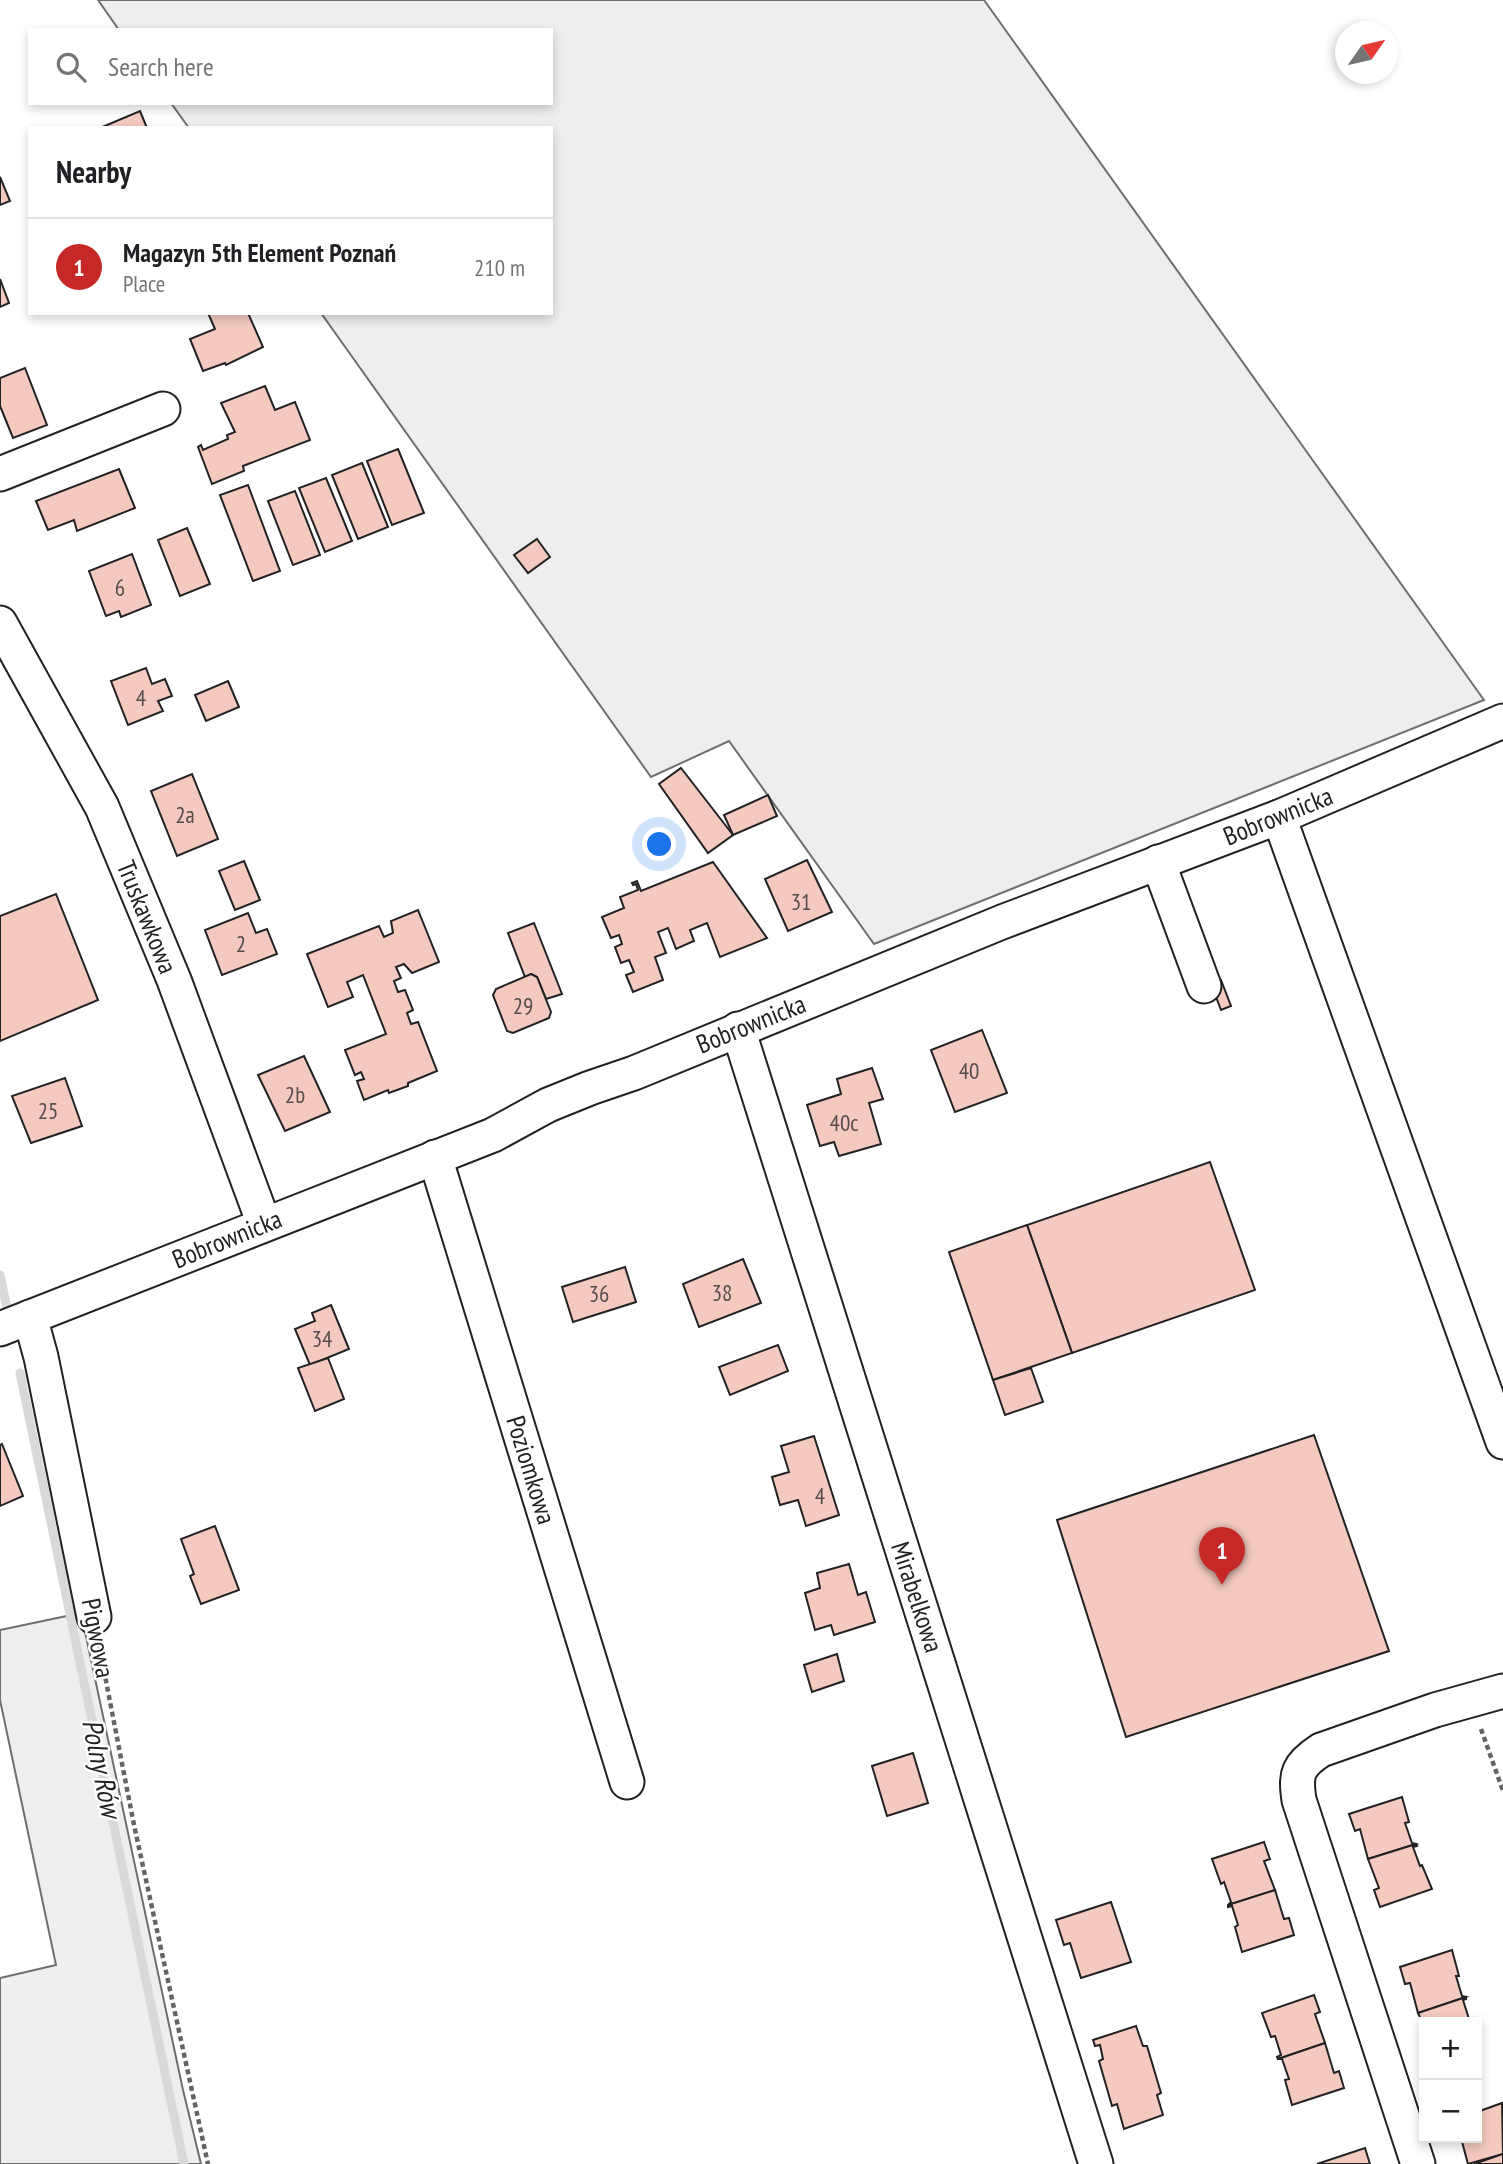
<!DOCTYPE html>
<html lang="en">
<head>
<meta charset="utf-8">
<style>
  body { margin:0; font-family:"PT Sans Narrow",sans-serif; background:#f6f6f6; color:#202124 }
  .controls { position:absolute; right:21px; bottom:21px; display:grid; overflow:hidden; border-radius:0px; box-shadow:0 4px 10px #0003 }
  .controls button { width:63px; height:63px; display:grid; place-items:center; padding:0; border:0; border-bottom:2px solid #e0e0e0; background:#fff; color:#202124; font:35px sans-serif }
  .compass { position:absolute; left:1335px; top:21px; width:63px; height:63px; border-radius:50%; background:#fff; box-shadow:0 4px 10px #0003; rotate:56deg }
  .you { position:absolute; left:660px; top:845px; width:24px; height:24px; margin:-18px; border:5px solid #fff; border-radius:50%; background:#1a73e8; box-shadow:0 0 0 10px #1a73e833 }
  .badge { display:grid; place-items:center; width:46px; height:46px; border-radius:50%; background:#c62828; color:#fff; font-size:23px; font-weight:700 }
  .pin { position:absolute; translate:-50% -58px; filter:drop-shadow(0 2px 4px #0008) }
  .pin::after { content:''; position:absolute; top:37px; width:24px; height:21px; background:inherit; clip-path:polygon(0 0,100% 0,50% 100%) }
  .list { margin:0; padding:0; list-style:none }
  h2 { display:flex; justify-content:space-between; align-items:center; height:91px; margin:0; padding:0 28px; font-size:30px }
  h2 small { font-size:23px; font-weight:400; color:#757577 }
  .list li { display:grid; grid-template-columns:46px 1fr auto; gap:21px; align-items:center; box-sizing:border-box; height:98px; padding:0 28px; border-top:2px solid #e0e0e0 }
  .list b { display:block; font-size:26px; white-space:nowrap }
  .list p { margin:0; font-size:23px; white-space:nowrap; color:#757577 }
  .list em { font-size:23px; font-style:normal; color:#757577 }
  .icon { flex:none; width:38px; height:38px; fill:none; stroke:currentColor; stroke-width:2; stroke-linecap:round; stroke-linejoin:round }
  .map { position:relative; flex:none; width:1503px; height:2164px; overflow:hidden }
  .search { position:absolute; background:#fff; box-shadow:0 4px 10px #0003; left:28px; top:28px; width:525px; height:77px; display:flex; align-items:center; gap:18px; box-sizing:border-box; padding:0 24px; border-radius:0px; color:#757577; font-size:26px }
  .panel { position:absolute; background:#fff; box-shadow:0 4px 10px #0003; left:28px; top:126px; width:525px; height:189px; border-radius:0px }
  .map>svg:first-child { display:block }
  .green { fill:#eee; stroke:#6f6f6f; stroke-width:2 }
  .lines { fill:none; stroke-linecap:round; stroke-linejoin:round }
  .stream { stroke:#d9d9d9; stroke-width:9 }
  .building { fill:#f3c9c0; stroke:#222; stroke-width:2 }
  .minor-casing { stroke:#222; stroke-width:37 }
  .path { stroke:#646464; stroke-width:4.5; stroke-dasharray:5 3.5; stroke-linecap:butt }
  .minor { stroke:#fff; stroke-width:33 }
  .labels { text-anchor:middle; stroke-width:5; stroke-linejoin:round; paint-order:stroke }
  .number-label { font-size:23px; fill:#564c4a }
  .street-label { font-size:26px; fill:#222; stroke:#fff }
  .water-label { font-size:28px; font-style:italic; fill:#222; stroke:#fff }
</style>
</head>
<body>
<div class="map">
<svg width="1503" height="2164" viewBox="0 0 1503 2164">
  <rect width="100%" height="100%" fill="#fff"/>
  <g class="green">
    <polygon points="98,0 984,0 1484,700 874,944 729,741 651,777 321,313 551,313 551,128 189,128 171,103 551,103 551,30 119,30"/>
    <polygon points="81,1613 183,2090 201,2164 0,2164 0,1978 56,1965 0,1700 0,1630"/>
  </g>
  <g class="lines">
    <g class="stream">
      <polyline points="0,1275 6,1304"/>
      <polyline points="20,1373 184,2164"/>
    </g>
  </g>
  <g class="building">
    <polygon points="140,111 147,128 100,128"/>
    <polygon points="0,177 10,201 0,205"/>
    <polygon points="0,279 9,303 0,307"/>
    <polygon points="208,313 248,313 263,347 226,365 225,363 203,371 190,339 215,329"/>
    <polygon points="25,368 47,425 13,438 0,406 0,378"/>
    <polygon points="265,386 275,410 295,402 310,440 243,466 244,471 212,484 198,447 201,445 203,450 228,439 227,435 235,432 221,403"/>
    <polygon points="398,449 424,513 392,525 367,461"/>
    <polygon points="362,463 388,527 358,539 332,475"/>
    <polygon points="119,469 135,508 77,531 74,520 48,530 36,501"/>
    <polygon points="326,478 352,541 325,552 299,488"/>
    <polygon points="248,485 280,571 253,581 220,495"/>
    <polygon points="295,491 320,555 293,565 268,501"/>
    <polygon points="187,528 210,584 180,596 158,540"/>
    <polygon points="537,539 550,557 528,573 514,555"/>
    <polygon points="132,554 151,605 121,617 119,611 106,616 89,571"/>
    <polygon points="146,668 152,684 165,679 172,696 158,701 163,711 128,725 111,681"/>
    <polygon points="228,681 239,707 206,721 195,695"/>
    <polygon points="681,768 733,835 708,853 659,784"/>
    <polygon points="192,774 218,839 177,856 151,791"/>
    <polygon points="768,795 777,816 733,835 724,815"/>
    <polygon points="807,860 832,912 788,931 765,879"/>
    <polygon points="244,861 260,900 235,910 219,871"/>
    <polygon points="713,862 767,938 720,957 707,923 690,930 694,941 676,949 668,928 658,932 666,953 655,957 663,980 633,992 626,975 634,972 629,960 621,963 615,947 622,944 619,935 611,938 602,917 624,908 620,897 638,890 636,884 633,885 632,883 637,881 641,891"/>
    <polygon points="56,894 98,1000 0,1041 0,916"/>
    <polygon points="418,910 439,962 412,973 404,964 396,967 401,978 394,981 398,992 405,990 413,1010 407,1013 411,1024 418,1022 437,1071 408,1083 408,1086 389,1093 388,1090 364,1100 357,1081 364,1079 361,1072 355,1075 345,1050 386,1034 363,975 347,982 353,997 328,1007 307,954 379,926 384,937 393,933 391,921"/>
    <polygon points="248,913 256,933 267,929 277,954 222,975 205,930"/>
    <polygon points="534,923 562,994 546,999 537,977 531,974 525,977 508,933"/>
    <polygon points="531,974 537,977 551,1012 549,1018 513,1033 507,1031 493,995 496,989"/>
    <polygon points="1221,980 1231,1006 1221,1010 1211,984"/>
    <polygon points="982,1030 1007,1093 955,1112 931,1050"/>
    <polygon points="304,1056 330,1112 285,1131 258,1075"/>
    <polygon points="872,1068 883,1099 869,1103 881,1144 839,1156 834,1142 820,1146 807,1105 841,1094 837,1079"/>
    <polygon points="65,1078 82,1126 31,1143 12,1096"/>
    <polygon points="1210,1162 1255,1290 1072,1353 1027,1225"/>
    <polygon points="1027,1225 1072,1353 993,1380 949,1252"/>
    <polygon points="743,1259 761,1303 699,1327 683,1284"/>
    <polygon points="625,1267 636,1302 573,1322 562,1287"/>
    <polygon points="331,1305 349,1349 310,1365 295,1329 315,1321 312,1313"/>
    <polygon points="778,1345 788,1371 730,1395 719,1367"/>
    <polygon points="328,1358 344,1399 315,1411 298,1368"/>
    <polygon points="1031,1368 1043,1402 1005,1415 993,1380"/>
    <polygon points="1314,1435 1389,1651 1126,1737 1057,1520"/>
    <polygon points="814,1436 839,1515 806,1526 798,1500 780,1505 772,1477 789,1472 781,1446"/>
    <polygon points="2,1444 23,1496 0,1506 0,1445"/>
    <polygon points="215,1526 239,1590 201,1604 190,1576 194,1574 181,1539"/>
    <polygon points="849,1564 858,1595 866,1592 875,1622 834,1635 831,1625 815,1630 805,1593 820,1588 817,1573"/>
    <polygon points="837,1654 844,1681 812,1692 804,1665"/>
    <polygon points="913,1753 928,1803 887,1816 872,1766"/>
    <polygon points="1402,1797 1409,1822 1405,1823 1412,1843 1416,1844 1368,1859 1360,1829 1355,1831 1349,1814"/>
    <polygon points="1264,1842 1270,1859 1264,1861 1275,1890 1228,1905 1231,1902 1224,1882 1221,1884 1212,1859"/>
    <polygon points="1416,1844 1417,1846 1413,1847 1420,1866 1422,1865 1432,1889 1380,1907 1374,1890 1379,1888 1368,1859"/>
    <polygon points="1275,1890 1284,1919 1289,1918 1294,1935 1242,1952 1235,1927 1238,1925 1232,1906 1228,1907 1228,1905"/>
    <polygon points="1111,1902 1131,1962 1081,1978 1070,1943 1064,1945 1056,1920"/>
    <polygon points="1452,1950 1459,1976 1456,1976 1462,1996 1466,1997 1418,2013 1410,1983 1405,1984 1400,1967"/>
    <polygon points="1314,1995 1320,2012 1315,2014 1325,2043 1278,2059 1277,2057 1281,2055 1275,2036 1271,2037 1262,2013"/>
    <polygon points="1466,1997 1466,1999 1463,2000 1469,2019 1473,2018 1474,2022 1424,2022 1424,2026 1418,2013"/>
    <polygon points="1136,2026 1143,2046 1147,2046 1161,2093 1157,2095 1163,2115 1124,2129 1117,2104 1112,2106 1099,2061 1103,2059 1100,2045 1095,2046 1093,2040"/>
    <polygon points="1325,2043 1334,2073 1339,2071 1344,2088 1292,2105 1285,2080 1289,2079 1282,2059 1278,2059"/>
    <polygon points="1502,2103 1503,2154 1468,2164 1461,2138 1477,2138 1477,2112"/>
    <polygon points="1365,2148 1370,2164 1317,2164"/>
    <polygon points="1503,2154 1503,2164 1474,2164"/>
  </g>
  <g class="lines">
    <defs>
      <g id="minor">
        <polyline points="0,474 163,409"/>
        <polyline points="0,623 102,807 174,980 264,1224"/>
        <polyline points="1279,817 1503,1442"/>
        <polyline points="1158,862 1204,986"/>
        <polyline points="738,1029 1096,2164"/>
        <polyline points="435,1157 627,1782"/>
        <polyline points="30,1317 41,1357 94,1617"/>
        <polyline points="0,1329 493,1135 548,1105 590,1088 634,1073 1002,922 1279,817 1503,721"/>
        <path d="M1418 2164 1299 1800C1295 1773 1298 1765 1321 1750L1435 1710 1503 1691"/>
      </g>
    </defs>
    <use href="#minor" class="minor-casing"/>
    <g class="path">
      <polyline points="99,1645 134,1825 208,2164"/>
      <polyline points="1481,1729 1503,1791"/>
    </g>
    <use href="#minor" class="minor"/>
  </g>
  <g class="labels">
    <g class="number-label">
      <text x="120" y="596">6</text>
      <text x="141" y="706">4</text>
      <text x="185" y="823">2a</text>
      <text x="801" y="910">31</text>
      <text x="241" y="952">2</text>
      <text x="523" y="1014">29</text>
      <text x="969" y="1079">40</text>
      <text x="295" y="1103">2b</text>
      <text x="48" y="1119">25</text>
      <text x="844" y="1131">40c</text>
      <text x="722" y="1301">38</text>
      <text x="599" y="1302">36</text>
      <text x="322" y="1347">34</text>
      <text x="820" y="1504">4</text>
    </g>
    <g class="street-label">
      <text transform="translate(1278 816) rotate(-22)" y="9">Bobrownicka</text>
      <text transform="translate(147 917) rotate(68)" y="9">Truskawkowa</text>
      <text transform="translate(751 1024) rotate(-22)" y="9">Bobrownicka</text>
      <text transform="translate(227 1239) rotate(-22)" y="9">Bobrownicka</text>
      <text transform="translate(531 1470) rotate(73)" y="9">Poziomkowa</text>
      <text transform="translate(917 1597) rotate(72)" y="9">Mirabelkowa</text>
      <text transform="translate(98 1638) rotate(79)" y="9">Pigwowa</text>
    </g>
    <g class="water-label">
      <text transform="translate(102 1768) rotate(78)" y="10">Polny Rów</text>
    </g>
  </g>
</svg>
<div class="controls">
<button>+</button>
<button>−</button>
</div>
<svg class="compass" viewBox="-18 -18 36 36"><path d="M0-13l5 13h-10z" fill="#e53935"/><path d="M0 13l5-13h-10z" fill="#757577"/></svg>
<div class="you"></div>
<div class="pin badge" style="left:1222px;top:1585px">1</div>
<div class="search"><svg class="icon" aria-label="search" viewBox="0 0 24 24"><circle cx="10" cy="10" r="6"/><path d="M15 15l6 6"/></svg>Search here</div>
<section class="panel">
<h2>Nearby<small></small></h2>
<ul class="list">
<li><span class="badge">1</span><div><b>Magazyn 5th Element Poznań</b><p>Place</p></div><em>210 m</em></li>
</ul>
</section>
</div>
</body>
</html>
